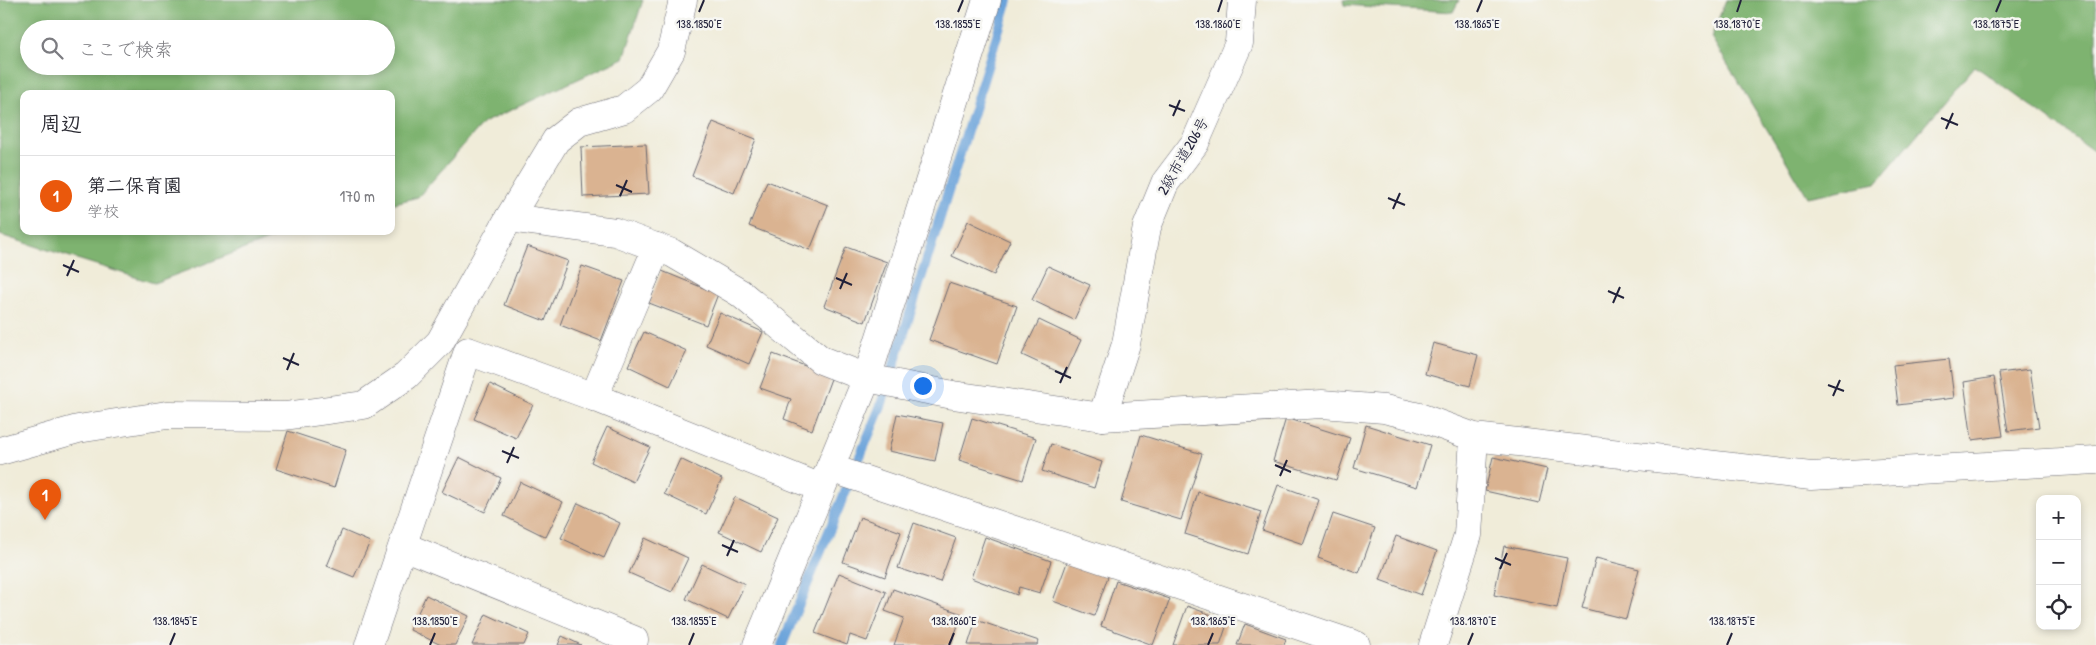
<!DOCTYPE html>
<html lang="ja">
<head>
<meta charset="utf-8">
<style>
  body { margin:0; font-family:"Patrick Hand","Klee One",sans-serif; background:#f7f7f7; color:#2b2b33 }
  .controls { position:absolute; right:15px; bottom:15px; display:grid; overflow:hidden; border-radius:10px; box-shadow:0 2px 8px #0003 }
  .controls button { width:45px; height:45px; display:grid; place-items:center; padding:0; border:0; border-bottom:1px solid #e1e1e2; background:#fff; color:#2b2b33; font:25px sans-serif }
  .you { position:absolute; left:922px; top:385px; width:18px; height:18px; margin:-12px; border:4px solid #fff; border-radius:50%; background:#1a73e8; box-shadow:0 0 0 8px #1a73e833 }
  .badge { display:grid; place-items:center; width:32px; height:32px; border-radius:50%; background:#ea580c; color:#fff; font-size:16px; font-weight:700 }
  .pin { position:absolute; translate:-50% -41px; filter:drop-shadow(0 1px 2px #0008) }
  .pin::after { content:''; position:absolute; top:26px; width:18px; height:15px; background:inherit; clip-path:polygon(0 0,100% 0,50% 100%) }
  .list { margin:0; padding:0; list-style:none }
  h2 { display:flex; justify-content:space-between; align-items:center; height:65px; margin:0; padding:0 20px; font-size:21px }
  h2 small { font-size:16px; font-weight:400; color:#7c7c81 }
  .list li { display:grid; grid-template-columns:32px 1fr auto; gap:15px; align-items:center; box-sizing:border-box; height:80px; padding:0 20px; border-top:1px solid #e1e1e2 }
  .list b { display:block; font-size:19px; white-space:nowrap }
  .list p { margin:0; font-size:16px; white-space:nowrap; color:#7c7c81 }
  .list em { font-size:16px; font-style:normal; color:#7c7c81 }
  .icon { flex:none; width:28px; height:28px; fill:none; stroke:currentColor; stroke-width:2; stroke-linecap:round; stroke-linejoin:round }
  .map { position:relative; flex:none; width:2096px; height:645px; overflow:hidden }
  .search { position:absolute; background:#fff; box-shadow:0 2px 8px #0003; left:20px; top:20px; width:375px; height:55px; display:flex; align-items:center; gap:12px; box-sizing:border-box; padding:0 18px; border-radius:28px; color:#7c7c81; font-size:19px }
  .panel { position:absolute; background:#fff; box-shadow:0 2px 8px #0003; left:20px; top:90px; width:375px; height:145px; border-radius:10px }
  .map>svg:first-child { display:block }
  .forest { fill:#7eb36f; stroke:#506a55; fill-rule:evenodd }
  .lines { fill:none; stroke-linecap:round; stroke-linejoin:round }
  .stream { stroke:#6ba3da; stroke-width:10 }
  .building { fill:#dab391 }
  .street-casing { stroke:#6a6972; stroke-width:29 }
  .secondary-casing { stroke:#6a6972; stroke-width:29 }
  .street { stroke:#fff; stroke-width:28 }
  .secondary { stroke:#fff; stroke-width:28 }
  .ticks { fill:none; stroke:#22223b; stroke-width:2 }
  .labels { text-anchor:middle; stroke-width:5; stroke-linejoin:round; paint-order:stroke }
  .street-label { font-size:15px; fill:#22223b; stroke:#f6f6f2 }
  .ticks-label { font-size:12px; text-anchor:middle; fill:#22223b; stroke:#f6f6f2; stroke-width:5; stroke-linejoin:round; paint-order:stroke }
</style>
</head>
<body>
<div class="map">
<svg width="2096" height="645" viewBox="0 0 2096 645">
  <rect width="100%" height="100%" fill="#f6f6f2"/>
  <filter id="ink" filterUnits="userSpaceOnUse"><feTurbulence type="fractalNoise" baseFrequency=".02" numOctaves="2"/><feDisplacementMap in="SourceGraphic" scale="10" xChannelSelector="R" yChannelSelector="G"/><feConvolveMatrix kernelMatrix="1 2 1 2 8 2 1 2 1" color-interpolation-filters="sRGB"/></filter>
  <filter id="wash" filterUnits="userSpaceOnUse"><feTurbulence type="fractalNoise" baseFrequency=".0096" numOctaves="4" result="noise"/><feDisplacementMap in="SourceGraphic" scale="20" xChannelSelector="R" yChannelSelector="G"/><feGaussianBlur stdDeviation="1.12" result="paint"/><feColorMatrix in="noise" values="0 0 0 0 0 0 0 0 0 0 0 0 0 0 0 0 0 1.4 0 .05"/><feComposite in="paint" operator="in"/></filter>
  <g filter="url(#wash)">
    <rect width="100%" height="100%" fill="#f0ecd9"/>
    <g class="forest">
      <path d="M0 0H643L624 58 483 123 418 197 391 204V94H24V231H292L154 283 0 235ZM29 29H386V66H29Z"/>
      <polygon points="1343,0 1459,0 1453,12 1344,5"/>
      <polygon points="1726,0 2096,0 2096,153 1975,66 1876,183 1808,197 1711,37"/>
    </g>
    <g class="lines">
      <polyline class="stream" points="782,645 882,403 1008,0"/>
    </g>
    <g id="blocks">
      <g class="building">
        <polygon points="713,122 756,139 734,193 692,176"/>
        <polygon points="646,144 649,194 583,197 581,147"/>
        <polygon points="767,181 828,205 810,250 749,226"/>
        <polygon points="968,221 1010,241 994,275 952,256"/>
        <polygon points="527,246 568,261 545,321 504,305"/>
        <polygon points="846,247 887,262 865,322 824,306"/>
        <polygon points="582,266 624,281 601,341 560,325"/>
        <polygon points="1048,266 1090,285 1074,320 1032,300"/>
        <polygon points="662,271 718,294 706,325 649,303"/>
        <polygon points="949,283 1017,306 997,364 929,340"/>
        <polygon points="720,313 763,332 749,364 706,345"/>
        <polygon points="1039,320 1081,340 1065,375 1022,355"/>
        <polygon points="644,332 687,351 670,386 628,366"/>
        <polygon points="1433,343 1478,355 1470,386 1425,374"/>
        <polygon points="773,354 832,376 812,430 784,419 791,399 760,388"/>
        <polygon points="1949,359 1954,398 1898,405 1893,365"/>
        <polygon points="2030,369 2039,427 2008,431 1999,373"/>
        <polygon points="1994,377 2003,436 1972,440 1964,382"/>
        <polygon points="490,384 533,405 516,438 474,419"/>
        <polygon points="897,414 943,423 935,461 889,451"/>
        <polygon points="972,418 1036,438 1023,480 959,460"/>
        <polygon points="1286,418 1350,438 1336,480 1273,461"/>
        <polygon points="1366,425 1430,445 1417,487 1354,468"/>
        <polygon points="607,427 650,447 633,482 591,462"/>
        <polygon points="288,431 346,450 334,488 276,469"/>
        <polygon points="1141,435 1202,454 1181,520 1121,502"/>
        <polygon points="1051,444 1102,462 1094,488 1042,471"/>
        <polygon points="459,457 501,478 485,512 442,492"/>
        <polygon points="1493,457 1547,469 1539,503 1485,491"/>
        <polygon points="680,459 722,479 706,514 664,494"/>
        <polygon points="520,482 563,502 546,537 504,516"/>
        <polygon points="1278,485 1319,500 1303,544 1262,530"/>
        <polygon points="1198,492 1261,512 1248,554 1185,534"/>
        <polygon points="735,497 778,517 761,552 719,532"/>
        <polygon points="578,503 620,523 604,558 561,538"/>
        <polygon points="1333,514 1375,528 1359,573 1318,558"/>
        <polygon points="860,517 901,532 885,577 843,562"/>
        <polygon points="914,523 956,538 940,582 898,568"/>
        <polygon points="342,530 370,542 354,577 327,566"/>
        <polygon points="1396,536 1437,551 1421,595 1380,580"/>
        <polygon points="985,537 1051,561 1040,593 1019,587 1017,595 971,578"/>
        <polygon points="645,538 688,558 672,592 629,573"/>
        <polygon points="1504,546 1567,558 1557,608 1494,595"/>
        <polygon points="1069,557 1110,571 1094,616 1053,601"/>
        <polygon points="1596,558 1639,569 1626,619 1582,608"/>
        <polygon points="702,564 745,584 728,619 686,599"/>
        <polygon points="839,573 886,592 867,641 850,635 847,645 815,633"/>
        <polygon points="1116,581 1170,599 1153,645 1101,626"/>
        <polygon points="893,589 962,614 951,645 894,645 904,618 885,611"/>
        <polygon points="426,595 469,616 455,645 441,645 410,630"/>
        <polygon points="1187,606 1228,621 1220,645 1173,645"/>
        <polygon points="486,614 529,634 524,645 472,645"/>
        <polygon points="976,620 1039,641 1037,645 968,645"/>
        <polygon points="1245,624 1286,639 1284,645 1237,645"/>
        <polygon points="562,636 581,645 558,645"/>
      </g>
    </g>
  </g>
  <g filter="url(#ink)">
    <use href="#blocks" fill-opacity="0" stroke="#6a6972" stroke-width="1"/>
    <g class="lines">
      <defs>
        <g id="street">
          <polyline points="509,218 615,232 672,253 740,293 821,360 867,378 953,395 1102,417 1322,404 1384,409 1419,417 1474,437 1811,476 2096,460"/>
          <polyline points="594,397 657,247"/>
          <polyline points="0,451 78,429 167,415 285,416 364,405 406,376 440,342 509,218 556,140 579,122 624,109 649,89 671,51 683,0"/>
          <polyline points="830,468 1356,645"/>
          <polyline points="403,546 634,640 632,645"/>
          <polyline points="369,645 468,351 594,397 821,488"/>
          <polyline points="757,645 867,378 987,0"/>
          <polyline points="1433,645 1468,535 1474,437"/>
        </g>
        <polyline id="secondary" points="1102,417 1126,344 1147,227 1165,183 1195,143 1239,43 1242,0"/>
      </defs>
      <use href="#street" class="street-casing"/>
      <use href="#secondary" class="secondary-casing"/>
      <use href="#street" class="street"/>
      <use href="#secondary" class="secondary"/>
    </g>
  </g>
  <path class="ticks" d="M699 12 704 0M958 12 963 0M1218 12 1222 0M1477 12 1482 0M1737 12 1741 0M1996 12 2001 0M1169 105 1185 111M1173 116 1180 100M1941 118 1958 125M1946 129 1953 113M616 185 632 192M620 196 627 180M1388 198 1405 205M1393 209 1400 193M63 265 79 272M67 276 74 260M836 278 852 285M840 289 847 273M1608 291 1624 298M1613 303 1620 287M283 358 299 365M287 370 294 353M1055 371 1071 378M1060 383 1067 367M1828 385 1844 391M1833 396 1840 380M502 451 519 458M507 463 514 447M1275 465 1291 472M1280 476 1287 460M722 545 738 552M727 556 734 540M1495 558 1511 565M1500 569 1507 553M170 645 175 633M430 645 435 633M689 645 694 633M949 645 954 633M1208 645 1213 633M1468 645 1473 633M1727 645 1732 633"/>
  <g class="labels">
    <g class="street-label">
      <text transform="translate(1183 156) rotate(-60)" y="5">2級市道206号</text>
    </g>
  </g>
  <g class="ticks-label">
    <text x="699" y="28">138.1850°E</text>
    <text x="958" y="28">138.1855°E</text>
    <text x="1218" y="28">138.1860°E</text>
    <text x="1477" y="28">138.1865°E</text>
    <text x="1737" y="28">138.1870°E</text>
    <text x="1996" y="28">138.1875°E</text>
    <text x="175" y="625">138.1845°E</text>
    <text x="435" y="625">138.1850°E</text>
    <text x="694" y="625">138.1855°E</text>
    <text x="954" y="625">138.1860°E</text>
    <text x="1213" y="625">138.1865°E</text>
    <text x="1473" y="625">138.1870°E</text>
    <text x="1732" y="625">138.1875°E</text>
  </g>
</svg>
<div class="controls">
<button>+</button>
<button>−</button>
<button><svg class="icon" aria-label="locate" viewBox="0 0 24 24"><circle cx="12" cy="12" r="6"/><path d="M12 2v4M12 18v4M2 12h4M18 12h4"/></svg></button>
</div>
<div class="you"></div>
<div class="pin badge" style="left:45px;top:520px">1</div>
<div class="search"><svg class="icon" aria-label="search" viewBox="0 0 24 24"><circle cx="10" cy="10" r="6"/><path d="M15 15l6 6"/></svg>ここで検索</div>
<section class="panel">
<h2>周辺<small></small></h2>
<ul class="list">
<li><span class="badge">1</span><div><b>第二保育園</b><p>学校</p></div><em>170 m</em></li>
</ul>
</section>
</div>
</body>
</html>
